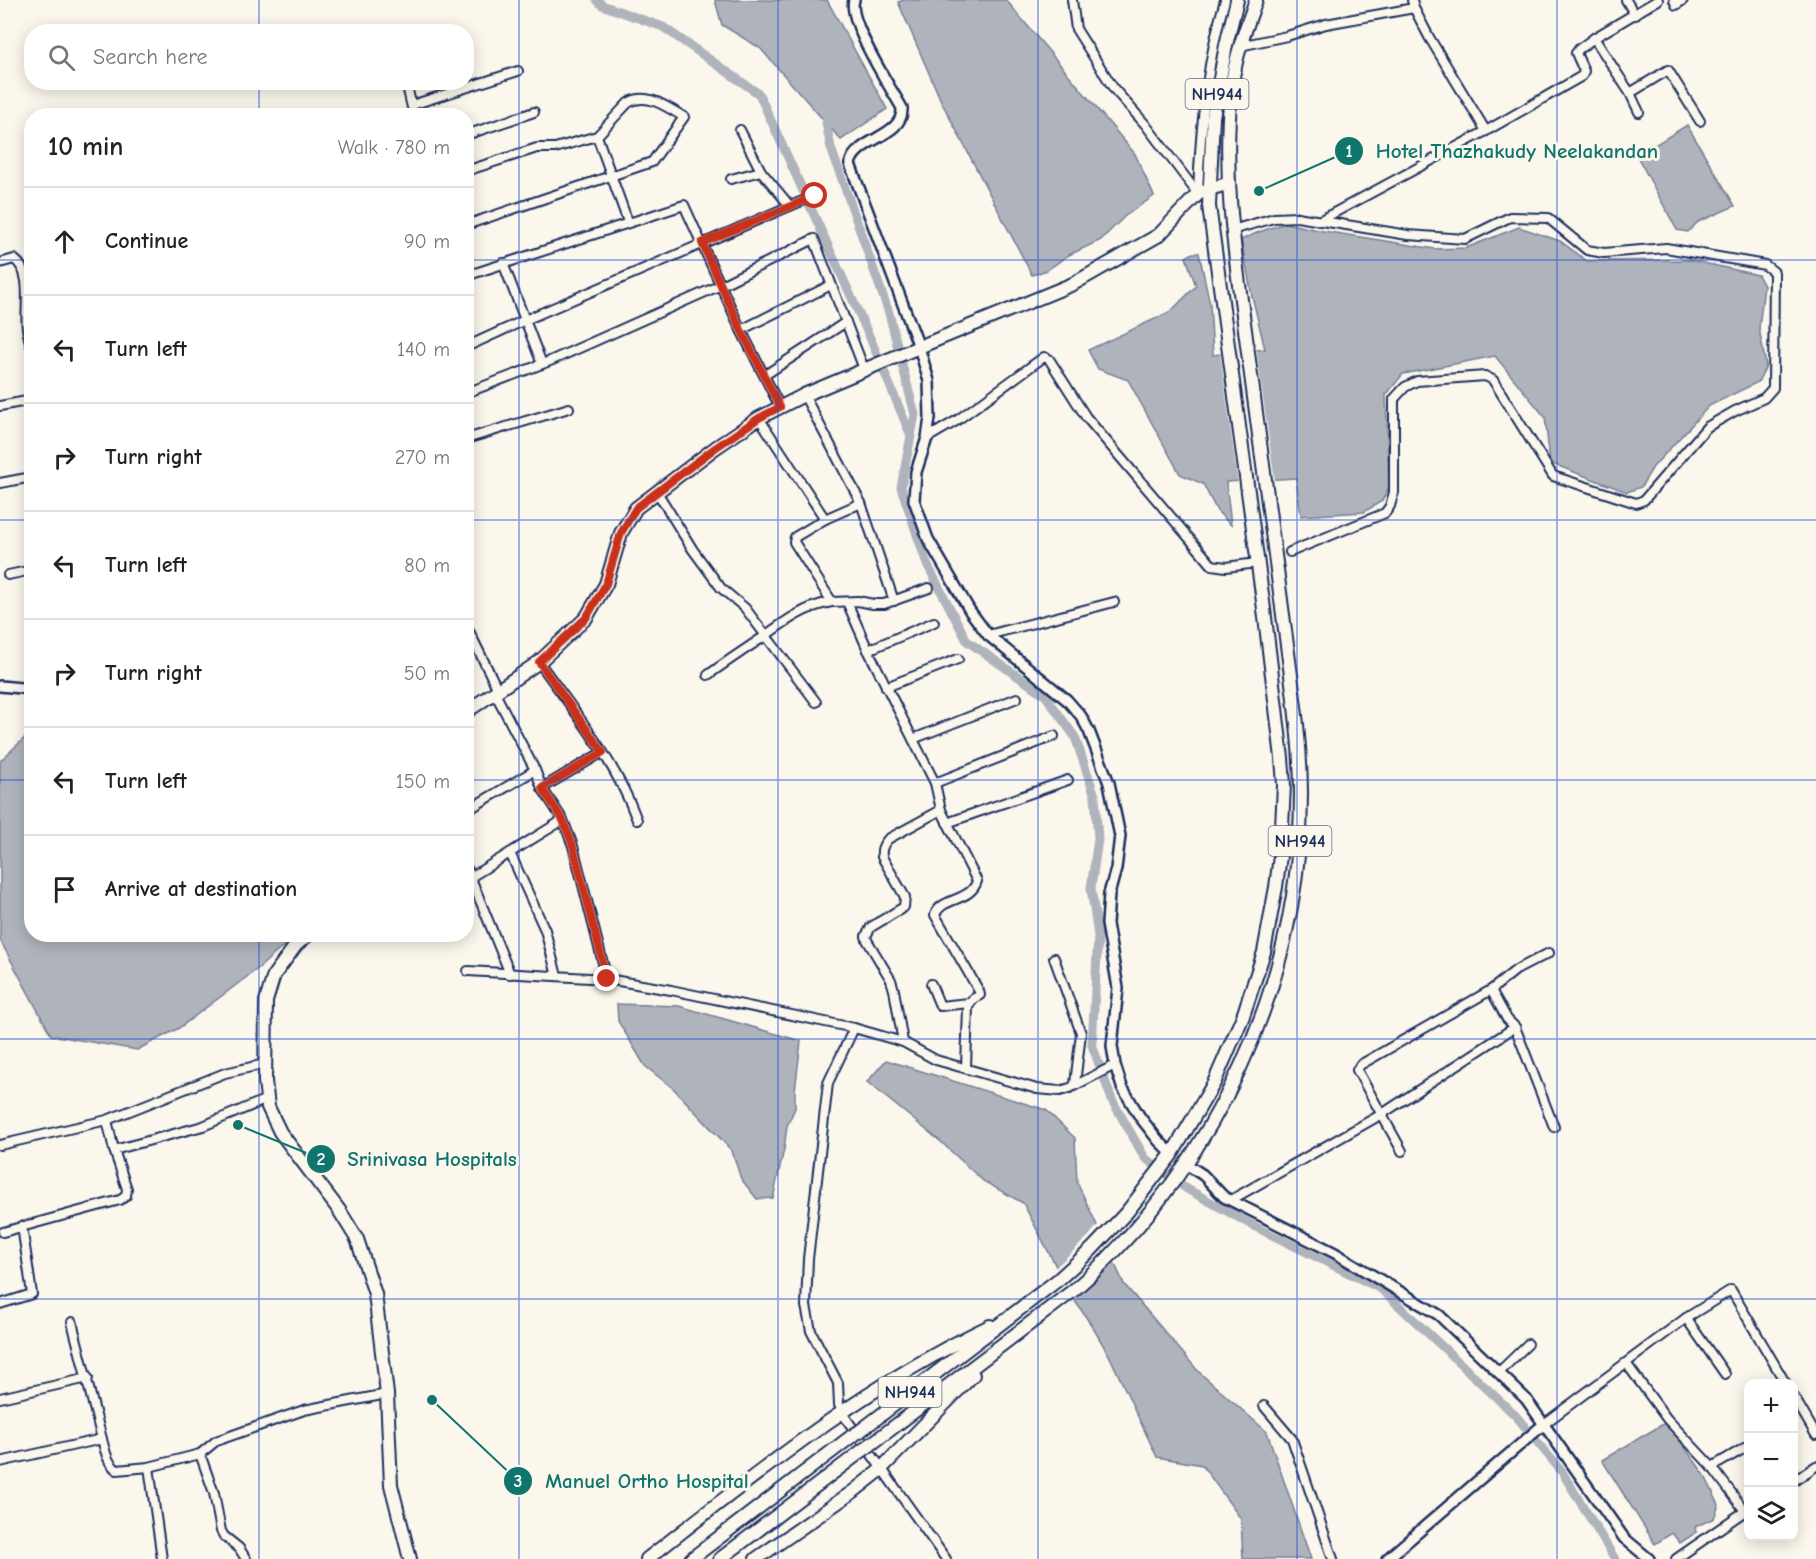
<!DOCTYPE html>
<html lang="en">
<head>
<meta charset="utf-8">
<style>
  body { margin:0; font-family:"Comic Neue",sans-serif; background:#f2f2f2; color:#222 }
  .controls { position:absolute; right:18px; bottom:18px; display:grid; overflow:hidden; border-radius:12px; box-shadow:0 3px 15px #0003 }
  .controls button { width:54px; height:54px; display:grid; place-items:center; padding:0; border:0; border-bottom:2px solid #e0e0e0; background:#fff; color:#222; font:30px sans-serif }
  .stop { position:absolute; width:18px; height:18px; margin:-14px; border:4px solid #c8321e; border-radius:50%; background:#fff }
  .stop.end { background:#c8321e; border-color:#fff; box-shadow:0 2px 6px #0008 }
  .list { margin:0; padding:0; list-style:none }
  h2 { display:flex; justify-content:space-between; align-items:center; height:78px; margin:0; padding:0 24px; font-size:26px }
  h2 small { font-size:20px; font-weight:400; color:#767676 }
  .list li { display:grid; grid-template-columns:39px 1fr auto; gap:18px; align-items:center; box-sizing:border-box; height:108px; padding:0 24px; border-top:2px solid #e0e0e0 }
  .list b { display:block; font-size:22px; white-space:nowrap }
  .list em { font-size:20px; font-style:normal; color:#767676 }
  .icon { flex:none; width:33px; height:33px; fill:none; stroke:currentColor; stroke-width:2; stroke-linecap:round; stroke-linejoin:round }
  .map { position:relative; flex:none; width:1816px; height:1559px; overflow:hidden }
  .search { position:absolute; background:#fff; box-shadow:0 3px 15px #0003; left:24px; top:24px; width:450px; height:66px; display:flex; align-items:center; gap:15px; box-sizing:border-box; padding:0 21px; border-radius:24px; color:#767676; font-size:22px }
  .panel { position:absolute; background:#fff; box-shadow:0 3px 15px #0003; left:24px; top:108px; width:450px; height:834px; border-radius:24px }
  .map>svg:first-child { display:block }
  .water { fill:#afb3bb; stroke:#747e96; stroke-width:1.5 }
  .pier { fill:#fbf7ec }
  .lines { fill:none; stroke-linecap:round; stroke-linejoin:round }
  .canal { stroke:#afb3bb; stroke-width:9 }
  .minor-casing { stroke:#1b2f5e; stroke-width:12 }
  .tertiary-casing { stroke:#1b2f5e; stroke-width:14 }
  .primary-casing { stroke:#1b2f5e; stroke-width:16 }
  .trunk-casing { stroke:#1b2f5e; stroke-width:16 }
  .minor { stroke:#fbf7ec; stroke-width:8 }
  .tertiary { stroke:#fbf7ec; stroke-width:9 }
  .primary { stroke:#fbf7ec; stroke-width:12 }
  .trunk { stroke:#fbf7ec; stroke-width:12 }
  .trunk-bridge-casing { stroke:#1b2f5e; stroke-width:16; stroke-linecap:butt }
  .trunk-bridge { stroke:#fbf7ec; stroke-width:12 }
  .route { stroke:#c8321e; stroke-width:8 }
  .grid { fill:none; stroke:#1d4ed8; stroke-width:1.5; stroke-opacity:0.55 }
  .labels { text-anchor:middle; stroke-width:6; stroke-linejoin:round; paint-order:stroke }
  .shield { fill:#fbf7ec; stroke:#5e6b89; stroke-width:1.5 }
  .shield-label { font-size:18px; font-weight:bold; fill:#1b2f5e }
  .leader { fill:none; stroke:#0f766e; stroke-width:2 }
  .callout-dot { fill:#0f766e; stroke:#fbf7ec; stroke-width:2 }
  .mark-label { font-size:18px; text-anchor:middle; font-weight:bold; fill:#fff }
  .callout-label { font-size:21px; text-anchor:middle; font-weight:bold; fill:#0f766e; stroke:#fbf7ec; stroke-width:6; stroke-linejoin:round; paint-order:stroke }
</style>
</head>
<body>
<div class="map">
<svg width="1816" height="1559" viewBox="0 0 1816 1559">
  <rect width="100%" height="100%" fill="#fbf7ec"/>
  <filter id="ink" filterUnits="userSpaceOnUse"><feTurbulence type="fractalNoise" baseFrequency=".0167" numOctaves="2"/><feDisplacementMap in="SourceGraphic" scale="12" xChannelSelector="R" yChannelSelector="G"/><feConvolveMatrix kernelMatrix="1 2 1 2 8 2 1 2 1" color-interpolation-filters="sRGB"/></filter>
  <g filter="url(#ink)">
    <g class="water">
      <polygon points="715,0 827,0 887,109 841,140 760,48 722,25"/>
      <polygon points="904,0 1006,0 1135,154 1154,196 1125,216 1101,240 1069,255 1047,270 1032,275 942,103 898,2"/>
      <polygon points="1687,125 1735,206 1698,222 1688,232 1677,230 1637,156"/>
      <polygon points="1285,223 1323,231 1435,249 1466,248 1519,227 1560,241 1587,261 1690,260 1758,275 1764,286 1759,328 1766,366 1758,382 1709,406 1653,467 1641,487 1627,492 1550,463 1545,417 1495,356 1403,374 1386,395 1389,487 1382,501 1364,512 1301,516 1296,478 1226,482 1231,525 1217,511 1203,484 1180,474 1128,380 1098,369 1088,350 1170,312 1196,286 1186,257 1193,253 1199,253 1210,304 1213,355 1265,349 1252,296 1241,240 1259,232"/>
      <polygon points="31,732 32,934 296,935 260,967 179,1028 137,1050 51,1035 0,940 0,761"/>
      <polygon points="617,1004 679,1006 801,1041 795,1091 795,1108 787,1126 784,1149 773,1198 757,1199 741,1179 732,1151 674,1089 645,1066 618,1021"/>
      <polygon points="886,1060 1046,1110 1075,1138 1077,1182 1124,1284 1199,1372 1267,1432 1311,1559 1243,1559 1241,1519 1202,1465 1157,1457 1109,1355 1092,1326 1071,1295 1023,1203 983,1181 940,1141 867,1082"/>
      <polygon points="1665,1423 1670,1427 1704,1474 1719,1505 1714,1518 1695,1527 1697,1532 1680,1543 1672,1533 1655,1544 1602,1460"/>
    </g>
    <g class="pier">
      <polygon points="1256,347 1275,482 1238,484 1220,352"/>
      <polygon points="1098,1225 1102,1229 1117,1261 1072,1303 1054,1269 1088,1237"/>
    </g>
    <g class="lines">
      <g class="canal">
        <polyline points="597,0 602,5 663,27 759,94 871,340 911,436"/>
        <polyline points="826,123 831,148 889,313 915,415 901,487 927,564 967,641 1045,695 1075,737 1095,796 1098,839 1091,888 1098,936 1092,1045 1112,1100 1145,1158 1187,1189 1254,1226 1381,1289 1516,1416 1562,1472 1615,1559"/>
      </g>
      <defs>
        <g id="minor">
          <polyline points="1072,0 1076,29 1114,89 1145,124 1198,194"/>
          <polyline points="1412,0 1414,8 1429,37 1486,131"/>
          <polyline points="1626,0 1635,15"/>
          <polyline points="1674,0 1676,5 1683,0"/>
          <polyline points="1594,38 1630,93 1639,112"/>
          <polyline points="1240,46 1287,36 1326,24 1414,8"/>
          <polyline points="406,82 414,116"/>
          <polyline points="1630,93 1668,70 1700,121"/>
          <polyline points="412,105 518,71"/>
          <polyline points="466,135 534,112"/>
          <polyline points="597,136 628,222"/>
          <path d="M466 171 537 148H555L597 136 628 103C647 91 668 108 684 117L652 162 466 225"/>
          <polyline points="731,179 761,171"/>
          <path d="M1198 194C1200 131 1207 60 1225 0"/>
          <polyline points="790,206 815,196"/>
          <polyline points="1319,221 1486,131 1582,76 1584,71 1576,53 1579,49 1594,38 1658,0"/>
          <polyline points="1232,230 1274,218 1297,217 1408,235 1465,239 1510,217 1548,218 1587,250 1604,253 1666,248 1765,265 1774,272 1773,388 1764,398 1735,411 1707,427 1644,500 1636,503 1553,476 1493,380 1485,376 1417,381 1405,387 1394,399 1394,492 1390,506 1385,513 1290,552"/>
          <path d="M0 263 14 259C34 273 24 308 27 329 28 336 30 342 32 349"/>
          <polyline points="503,263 542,364"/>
          <polyline points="466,276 684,205 741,330 780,407"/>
          <polyline points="741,330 831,285"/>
          <polyline points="466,347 525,320 790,206 761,171 740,130"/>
          <polyline points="765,375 846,322"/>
          <polyline points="466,393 550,361 721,285 814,239 864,369"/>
          <polyline points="804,395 861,503 894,601"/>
          <polyline points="0,406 32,400"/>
          <polyline points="759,418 825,519 861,503"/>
          <polyline points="927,438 956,421 1044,357 1049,359 1086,417 1212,565 1226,567 1257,563"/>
          <polyline points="466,439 569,408"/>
          <polyline points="0,483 32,477"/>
          <polyline points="657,492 693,550 721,588 745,608 816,702"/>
          <polyline points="825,519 795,537 794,542 832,602 858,601 873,604 884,604 929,588"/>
          <polyline points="8,575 32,570"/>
          <path d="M847 602 868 650 935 783 941 810 977 881C971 902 941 897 935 915L979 991 980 995 973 999 968 1007 966 1068"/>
          <polyline points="466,625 498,690"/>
          <polyline points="988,635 1114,602"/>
          <polyline points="868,650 934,622"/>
          <path d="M539 662C575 713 615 760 637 820"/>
          <path d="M708 675C726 662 744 650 762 638 784 622 805 606 832 602"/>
          <polyline points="886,687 958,659"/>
          <polyline points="495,693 535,770 542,788 563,820 573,846 607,979"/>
          <polyline points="913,739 1017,698"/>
          <polyline points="935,783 1054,736"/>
          <polyline points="542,788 603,752"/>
          <polyline points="466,811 535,770"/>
          <polyline points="947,823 1068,780"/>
          <polyline points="510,853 545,930 557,976"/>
          <polyline points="466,866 510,974"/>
          <polyline points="466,880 563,820"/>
          <polyline points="1054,958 1081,1033 1075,1084"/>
          <polyline points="468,971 607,979 671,990 854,1028 903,1042 936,1060 1037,1089 1060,1091 1070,1088 1115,1065"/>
          <polyline points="931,984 940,1006 969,1003"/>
          <polyline points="1491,990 1507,1019 1515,1027 1554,1127"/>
          <polyline points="854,1028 828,1083 808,1259 806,1306 811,1331 838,1383 839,1405 845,1417 946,1559"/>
          <path d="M903 1042 894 990 891 980 867 940 866 936 871 927 904 907 905 897 882 857C881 849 883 845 888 839L941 810"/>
          <polyline points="0,1145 107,1120 225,1073 265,1064"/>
          <polyline points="114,1150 203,1126 267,1099"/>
          <polyline points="1402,1151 1357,1070 1360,1065 1491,990 1516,970 1549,953"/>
          <polyline points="1231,1200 1382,1114 1515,1027"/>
          <polyline points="3,1232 120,1200 126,1196 127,1189 114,1150 107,1120"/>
          <polyline points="0,1304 32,1294 22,1226"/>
          <polyline points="1686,1318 1725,1374"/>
          <polyline points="72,1322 102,1439"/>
          <polyline points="1626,1363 1667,1419 1712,1467 1745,1511"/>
          <polyline points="1499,1372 1528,1344"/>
          <polyline points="1794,1397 1816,1435"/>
          <polyline points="0,1398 88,1378"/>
          <polyline points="1264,1406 1292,1439 1333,1559"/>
          <polyline points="1544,1424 1686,1318 1731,1290 1786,1384"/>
          <polyline points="200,1454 214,1493 221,1531 224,1536 239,1548 246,1559"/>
          <path d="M0 1462 102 1439C105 1450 107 1463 117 1470L149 1467 200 1454 216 1441 304 1410 387 1394"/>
          <polyline points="149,1467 162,1559"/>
          <polyline points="1712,1467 1748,1446"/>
          <polyline points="1794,1481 1816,1466"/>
          <polyline points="1676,1559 1748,1509"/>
        </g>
        <g id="tertiary">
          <path d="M854 0C847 20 890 87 902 108 904 137 856 138 850 164L919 347 929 381 930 418 927 438 916 472 914 500 928 539 970 611 988 635 1067 700 1081 716 1089 731 1109 783 1120 836 1116 869 1109 894 1107 924 1118 988 1112 1046 1115 1065 1122 1087 1140 1117 1158 1140 1172 1154"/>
          <polyline points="0,686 32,689"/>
          <polyline points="1186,1164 1203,1175 1224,1197 1335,1253 1439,1315 1526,1399 1624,1538 1649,1559"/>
          <polyline points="1387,1559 1544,1424"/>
        </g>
        <g id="primary">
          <polyline points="466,712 539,662 586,618 606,584 621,533 636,508 715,448 759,418 804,395 919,347 1073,284 1159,235 1198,194 1209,189 1227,184"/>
          <polyline points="309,934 296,945 274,975 266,1001 265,1081 268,1107 280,1132 339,1210 357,1239 375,1294 387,1394 391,1485 410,1559"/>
        </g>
        <g id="trunk">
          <polyline points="860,1431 1059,1279 1092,1249 1127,1212 1172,1154 1214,1083 1243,1016 1264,952 1276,887 1281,848 1284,785 1282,758 1264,609 1209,206 1213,117 1226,45 1237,0"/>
          <path d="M870 1445 1074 1290C1216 1166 1301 983 1301 794 1301 739 1292 685 1285 630 1272 535 1259 440 1247 345 1236 261 1222 177 1231 92 1234 60 1245 30 1256 0"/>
          <path d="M647 1559C756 1474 864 1386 990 1326"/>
          <polyline points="691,1559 852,1436"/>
          <polyline points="720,1559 863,1450"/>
          <polyline points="756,1559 854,1491 878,1472 973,1375"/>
        </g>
      </defs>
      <use href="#minor" class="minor-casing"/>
      <use href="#tertiary" class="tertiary-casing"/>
      <use href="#primary" class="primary-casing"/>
      <use href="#trunk" class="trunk-casing"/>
      <use href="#minor" class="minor"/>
      <use href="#tertiary" class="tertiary"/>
      <use href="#primary" class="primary"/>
      <use href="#trunk" class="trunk"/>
      <defs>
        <g id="trunk-bridge">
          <polyline points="852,1436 860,1431"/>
          <polyline points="863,1450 870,1445"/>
        </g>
      </defs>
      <use href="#trunk-bridge" class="trunk-bridge-casing"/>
      <use href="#trunk-bridge" class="trunk-bridge"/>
    </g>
  </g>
  <g class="lines" filter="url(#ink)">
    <polyline class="route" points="607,979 573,846 563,820 542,788 603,752 539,662 586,618 606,584 621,533 636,508 715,448 759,418 780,407 741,330 702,243 815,196"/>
  </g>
  <path class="grid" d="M259 0V32M519 0V1559M778 0V1559M1038 0V1559M1297 0V1559M1557 0V1559M259 82V116M0 260H32M466 260H1816M0 520H32M466 520H1816M0 780H32M466 780H1816M259 934V1559M0 1039H1816M0 1299H1816"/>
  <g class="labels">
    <g class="shield">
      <rect x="1185.5" y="79" width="63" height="30" rx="4.5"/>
      <rect x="1268.5" y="826" width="63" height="30" rx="4.5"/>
      <rect x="878.5" y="1377" width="63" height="30" rx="4.5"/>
    </g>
    <g class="shield-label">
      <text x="1217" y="100">NH944</text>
      <text x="1300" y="847">NH944</text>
      <text x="910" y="1398">NH944</text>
    </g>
  </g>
  <path class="leader" d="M1259 191L1349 151M238 1125L321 1159M432 1400L518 1481"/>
  <g class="callout-dot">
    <circle cx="1259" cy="191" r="6"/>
    <circle cx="238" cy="1125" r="6"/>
    <circle cx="432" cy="1400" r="6"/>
    <circle cx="1349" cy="151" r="15"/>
    <circle cx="321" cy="1159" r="15"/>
    <circle cx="518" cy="1481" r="15"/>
  </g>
  <g class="mark-label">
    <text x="1349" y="157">1</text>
    <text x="321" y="1165">2</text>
    <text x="518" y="1487">3</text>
  </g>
  <g class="callout-label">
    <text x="1517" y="158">Hotel Thazhakudy Neelakandan</text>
    <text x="432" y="1166">Srinivasa Hospitals</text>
    <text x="647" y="1488">Manuel Ortho Hospital</text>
  </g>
</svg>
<div class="controls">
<button>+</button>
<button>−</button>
<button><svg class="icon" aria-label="layers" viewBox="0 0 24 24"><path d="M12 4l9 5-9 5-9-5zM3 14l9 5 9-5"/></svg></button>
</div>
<div class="stop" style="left:815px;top:196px"></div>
<div class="stop end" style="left:607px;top:979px"></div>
<div class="search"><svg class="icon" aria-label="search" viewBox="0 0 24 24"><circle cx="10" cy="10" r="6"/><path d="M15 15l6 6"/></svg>Search here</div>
<section class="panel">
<h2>10 min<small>Walk · 780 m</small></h2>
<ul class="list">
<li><svg class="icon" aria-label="ahead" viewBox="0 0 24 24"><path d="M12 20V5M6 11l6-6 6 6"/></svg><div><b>Continue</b></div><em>90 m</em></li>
<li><svg class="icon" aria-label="left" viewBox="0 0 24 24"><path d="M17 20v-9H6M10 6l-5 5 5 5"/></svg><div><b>Turn left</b></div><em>140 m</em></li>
<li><svg class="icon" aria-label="right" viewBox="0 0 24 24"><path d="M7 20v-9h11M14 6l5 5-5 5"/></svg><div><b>Turn right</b></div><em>270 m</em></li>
<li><svg class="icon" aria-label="left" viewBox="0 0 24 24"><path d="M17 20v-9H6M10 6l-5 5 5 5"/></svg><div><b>Turn left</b></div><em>80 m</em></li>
<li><svg class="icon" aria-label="right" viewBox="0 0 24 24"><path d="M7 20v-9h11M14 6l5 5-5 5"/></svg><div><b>Turn right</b></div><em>50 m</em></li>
<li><svg class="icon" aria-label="left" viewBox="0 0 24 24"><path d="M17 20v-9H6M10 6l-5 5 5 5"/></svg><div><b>Turn left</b></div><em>150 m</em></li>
<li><svg class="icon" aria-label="arrive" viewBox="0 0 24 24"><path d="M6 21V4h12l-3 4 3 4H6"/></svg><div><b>Arrive at destination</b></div></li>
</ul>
</section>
</div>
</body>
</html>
